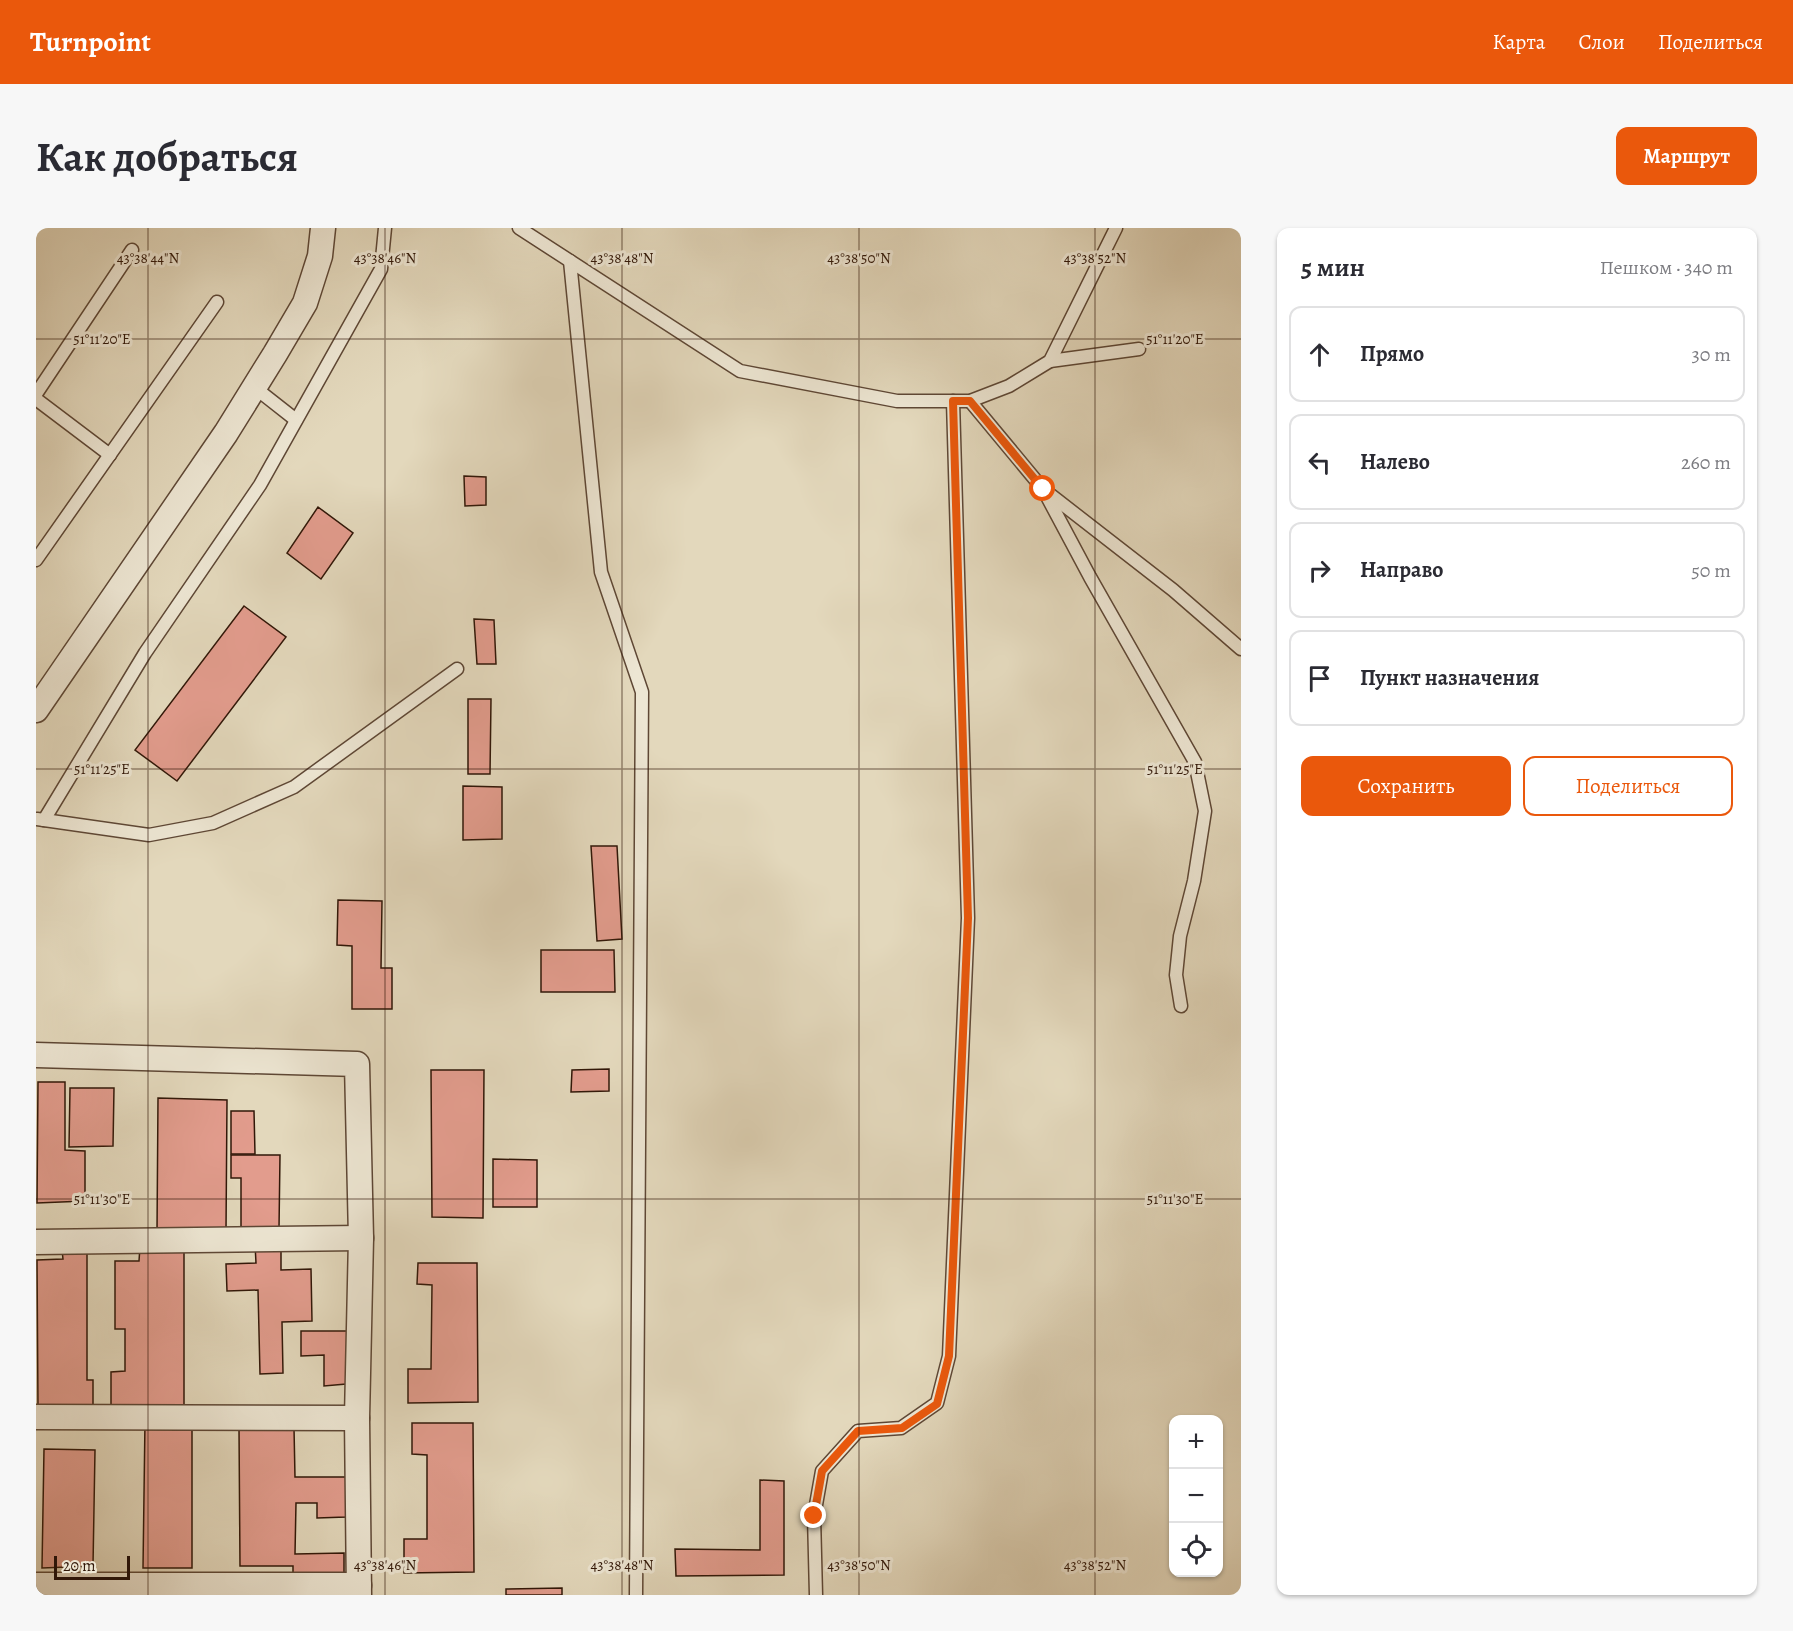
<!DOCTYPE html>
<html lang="ru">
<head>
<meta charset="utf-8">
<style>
  body { margin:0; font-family:Alegreya,serif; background:#f7f7f7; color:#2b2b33 }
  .controls { position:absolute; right:18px; bottom:18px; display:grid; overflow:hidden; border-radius:12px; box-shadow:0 2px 4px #0004 }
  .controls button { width:54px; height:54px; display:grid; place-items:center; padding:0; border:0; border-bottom:2px solid #e1e1e2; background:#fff; color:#2b2b33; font:30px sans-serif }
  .scale { position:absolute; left:18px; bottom:15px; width:76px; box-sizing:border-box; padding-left:6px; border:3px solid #311708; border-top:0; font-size:16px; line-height:21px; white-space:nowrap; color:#311708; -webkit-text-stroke:4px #ede6d3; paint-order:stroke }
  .stop { position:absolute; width:18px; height:18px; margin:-14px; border:4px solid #ea580c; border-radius:50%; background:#fff }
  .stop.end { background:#ea580c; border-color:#fff; box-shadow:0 2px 6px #0008 }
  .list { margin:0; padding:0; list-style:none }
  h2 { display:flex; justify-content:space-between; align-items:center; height:78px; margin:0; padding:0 24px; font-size:26px }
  h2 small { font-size:20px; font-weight:400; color:#7c7c81 }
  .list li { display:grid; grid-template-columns:39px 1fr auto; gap:18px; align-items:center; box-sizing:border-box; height:96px; margin:0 12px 12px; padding:0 12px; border:2px solid #e1e1e2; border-radius:12px }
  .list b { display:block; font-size:22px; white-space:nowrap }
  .list em { font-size:20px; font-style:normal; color:#7c7c81 }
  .actions { display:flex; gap:12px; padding:18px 24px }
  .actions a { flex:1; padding:14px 0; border:2px solid #ea580c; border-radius:12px; text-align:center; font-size:21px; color:#ea580c }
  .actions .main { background:#ea580c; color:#fff }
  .icon { flex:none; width:33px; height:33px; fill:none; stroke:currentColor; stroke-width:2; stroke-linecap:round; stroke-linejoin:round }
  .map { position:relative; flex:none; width:1205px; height:1367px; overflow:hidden; border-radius:12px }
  header { display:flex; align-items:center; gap:36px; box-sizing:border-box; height:84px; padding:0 30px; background:#ea580c; color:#fff }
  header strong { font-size:28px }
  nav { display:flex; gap:33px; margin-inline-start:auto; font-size:21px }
  .intro { display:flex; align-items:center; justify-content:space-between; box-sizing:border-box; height:144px; padding:0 36px }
  h1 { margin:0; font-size:42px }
  .button { padding:15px 27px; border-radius:12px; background:#ea580c; color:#fff; font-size:21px; font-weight:700 }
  main { display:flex; gap:36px; padding:0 36px }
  aside { flex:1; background:#fff; border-radius:12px; box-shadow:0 2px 4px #0004 }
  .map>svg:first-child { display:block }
  .building { fill:#e29c8d; stroke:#311708; stroke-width:1.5 }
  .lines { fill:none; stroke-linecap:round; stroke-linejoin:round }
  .service-casing { stroke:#5e4735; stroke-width:15 }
  .minor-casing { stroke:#5e4735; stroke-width:27 }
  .service { stroke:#ede6d3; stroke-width:12 }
  .minor { stroke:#ede6d3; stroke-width:24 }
  .route { stroke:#ea580c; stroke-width:8 }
  .ticks { fill:none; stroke:#311708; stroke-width:1.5; stroke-opacity:0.45 }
  .ticks-label { font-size:15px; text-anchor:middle; fill:#311708; stroke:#ede6d3; stroke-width:6; stroke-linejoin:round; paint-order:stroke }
</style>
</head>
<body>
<header>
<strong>Turnpoint</strong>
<nav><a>Карта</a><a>Слои</a><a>Поделиться</a></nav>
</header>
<div class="intro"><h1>Как добраться</h1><a class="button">Маршрут</a></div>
<main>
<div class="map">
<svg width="1205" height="1367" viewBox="0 0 1205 1367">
  <rect width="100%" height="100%" fill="#e3d8bc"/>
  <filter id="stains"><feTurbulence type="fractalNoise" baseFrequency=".00333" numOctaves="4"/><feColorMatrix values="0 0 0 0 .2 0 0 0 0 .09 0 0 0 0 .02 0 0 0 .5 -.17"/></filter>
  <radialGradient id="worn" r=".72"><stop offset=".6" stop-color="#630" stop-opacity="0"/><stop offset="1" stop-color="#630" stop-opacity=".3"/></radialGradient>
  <g class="building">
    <polygon points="428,248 450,249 450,277 429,278"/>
    <polygon points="282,279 317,305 285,351 251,325"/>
    <polygon points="208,378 250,409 141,553 99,522"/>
    <polygon points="438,391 458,392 460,436 441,436"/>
    <polygon points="432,471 455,471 454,546 432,546"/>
    <polygon points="427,558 466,559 466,611 427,612"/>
    <polygon points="555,618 581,618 586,711 561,713"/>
    <polygon points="302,672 346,673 345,740 356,740 356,781 316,781 316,718 301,717"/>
    <polygon points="505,722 578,722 579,764 505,764"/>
    <polygon points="573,841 573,863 535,864 536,842"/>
    <polygon points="395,842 448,842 447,990 396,989"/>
    <polygon points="2,854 29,854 29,922 49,923 49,973 1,975"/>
    <polygon points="34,860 78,860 77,918 33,919"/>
    <polygon points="122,870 191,872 190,1003 121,1004"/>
    <polygon points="195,883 218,883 219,926 195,926"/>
    <polygon points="195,927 244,927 243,1001 205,1001 205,950 195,950"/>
    <polygon points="457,931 501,932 501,979 457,979"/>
    <polygon points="245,1015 245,1042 275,1041 276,1093 246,1094 247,1145 224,1146 222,1062 191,1063 190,1036 220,1035 219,1016"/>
    <polygon points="104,1019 148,1019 148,1179 75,1179 75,1144 89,1143 89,1101 79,1101 79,1033 103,1033"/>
    <polygon points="26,1022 51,1022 51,1152 57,1152 57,1180 2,1180 1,1032 27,1031"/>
    <polygon points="382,1035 441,1035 442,1174 372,1175 372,1141 395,1141 396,1057 381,1056"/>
    <polygon points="265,1103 311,1103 310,1156 288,1158 288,1127 265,1128"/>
    <polygon points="109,1193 156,1193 156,1340 107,1340"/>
    <polygon points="376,1195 437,1195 438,1344 368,1345 368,1311 391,1311 391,1227 376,1226"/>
    <polygon points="203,1200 258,1200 259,1249 310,1249 310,1289 281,1290 281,1275 260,1275 259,1326 308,1325 308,1345 257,1348 257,1338 204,1338"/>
    <polygon points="8,1221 59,1222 57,1338 6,1340"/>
    <polygon points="724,1252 748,1253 748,1347 640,1348 639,1321 724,1322"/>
    <polygon points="526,1360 526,1367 470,1367 470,1361"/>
  </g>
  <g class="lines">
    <defs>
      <g id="service">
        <polyline points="483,0 704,143 861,173 934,173 973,158 1014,133 1080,0"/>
        <polyline points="534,33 565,344 606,464 600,1367"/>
        <polyline points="1014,133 1103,121"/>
        <polyline points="218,159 260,192"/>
        <polyline points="0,166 96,22"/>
        <polyline points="0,171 74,227"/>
        <polyline points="934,173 1007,261 1137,362 1205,421"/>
        <polyline points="1007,261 1054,349 1159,534 1169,583 1158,653 1144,708 1140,747 1145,778"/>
        <polyline points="0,332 181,74"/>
        <polyline points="1,591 113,607 177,595 258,559 421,441"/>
        <polyline points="8,592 109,425 224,257 345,41 349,0"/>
        <polyline points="780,1367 778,1288 786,1243 822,1203 865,1200 901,1175 913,1128 932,690 917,173"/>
      </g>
      <g id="minor">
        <polyline points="0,482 190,205 239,126 269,75 284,28 287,0"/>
        <polyline points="0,827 321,836 325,1010 321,1190 323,1367"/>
        <polyline points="0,1014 325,1010"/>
        <polyline points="0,1189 321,1190"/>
        <polyline points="0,1357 323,1357"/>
      </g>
    </defs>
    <use href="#service" class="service-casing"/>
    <use href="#minor" class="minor-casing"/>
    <use href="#service" class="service"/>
    <use href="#minor" class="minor"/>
  </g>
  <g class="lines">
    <polyline class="route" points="778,1288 786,1243 822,1203 866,1200 901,1176 913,1128 932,690 917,173 934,173 1007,261"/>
  </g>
  <path class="ticks" d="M112 0V1367M349 0V1367M586 0V1367M823 0V1367M1059 0V1367M0 111H1205M0 541H1205M0 971H1205"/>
  <g class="ticks-label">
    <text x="112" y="35">43°38'44"N</text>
    <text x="349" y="35">43°38'46"N</text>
    <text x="586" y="35">43°38'48"N</text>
    <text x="823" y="35">43°38'50"N</text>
    <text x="1059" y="35">43°38'52"N</text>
    <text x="1139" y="116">51°11'20"E</text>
    <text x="66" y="116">51°11'20"E</text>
    <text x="1139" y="546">51°11'25"E</text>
    <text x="66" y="546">51°11'25"E</text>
    <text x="66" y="976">51°11'30"E</text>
    <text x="1139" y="976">51°11'30"E</text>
    <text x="349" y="1342">43°38'46"N</text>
    <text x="586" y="1342">43°38'48"N</text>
    <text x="823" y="1342">43°38'50"N</text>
    <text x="1059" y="1342">43°38'52"N</text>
  </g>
  <rect width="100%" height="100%" filter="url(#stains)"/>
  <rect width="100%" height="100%" fill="url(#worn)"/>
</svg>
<div class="controls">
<button>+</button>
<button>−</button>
<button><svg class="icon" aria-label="locate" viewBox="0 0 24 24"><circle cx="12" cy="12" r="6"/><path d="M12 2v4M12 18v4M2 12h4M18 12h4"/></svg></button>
</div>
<div class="scale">20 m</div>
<div class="stop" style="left:1007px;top:261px"></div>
<div class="stop end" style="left:778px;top:1288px"></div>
</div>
<aside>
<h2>5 мин<small>Пешком · 340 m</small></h2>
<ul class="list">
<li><svg class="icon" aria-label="ahead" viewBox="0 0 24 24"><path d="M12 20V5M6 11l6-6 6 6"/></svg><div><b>Прямо</b></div><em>30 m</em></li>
<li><svg class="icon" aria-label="left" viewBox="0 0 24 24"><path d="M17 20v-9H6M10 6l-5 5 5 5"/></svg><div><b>Налево</b></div><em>260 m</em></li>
<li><svg class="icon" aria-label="right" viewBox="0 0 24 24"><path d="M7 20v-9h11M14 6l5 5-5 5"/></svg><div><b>Направо</b></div><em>50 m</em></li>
<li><svg class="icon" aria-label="arrive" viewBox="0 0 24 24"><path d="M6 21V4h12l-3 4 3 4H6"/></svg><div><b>Пункт назначения</b></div></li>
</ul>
<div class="actions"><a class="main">Сохранить</a><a>Поделиться</a></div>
</aside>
</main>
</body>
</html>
